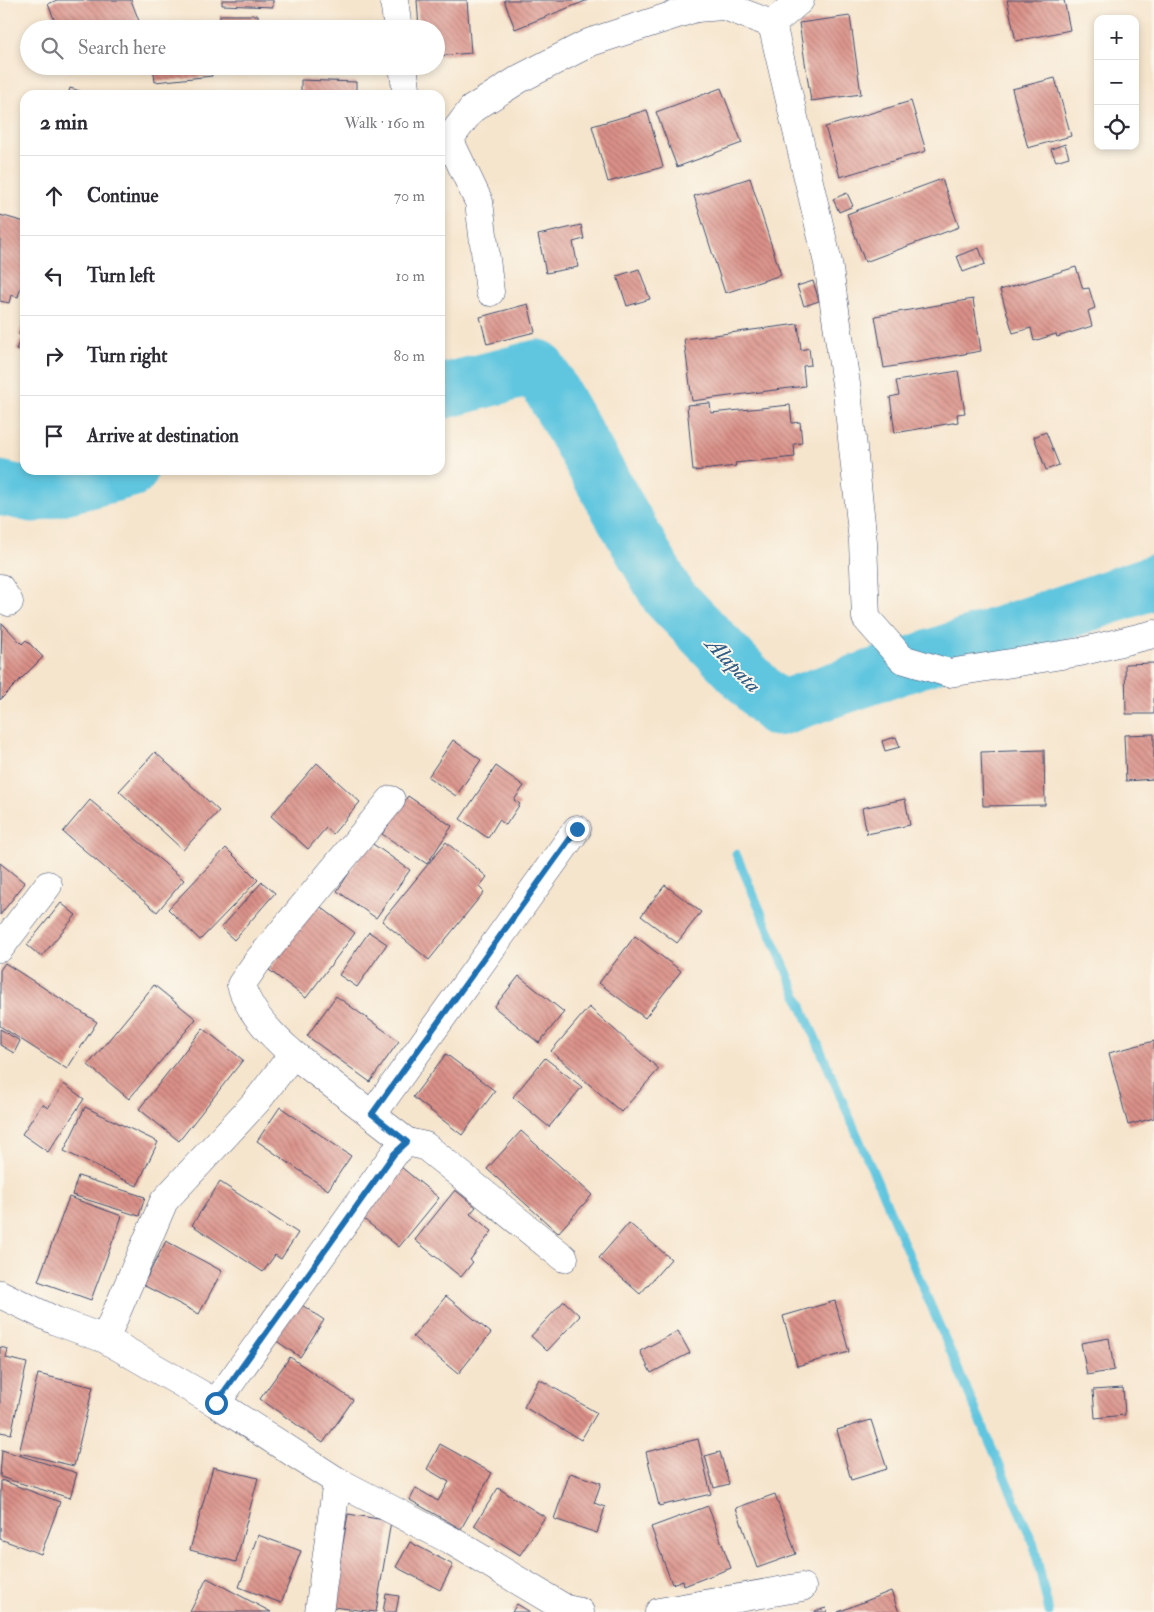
<!DOCTYPE html>
<html lang="en">
<head>
<meta charset="utf-8">
<style>
  body { margin:0; font-family:"IM FELL Double Pica",serif; background:#f2f2f3; color:#2b2b33 }
  .controls { position:absolute; right:15px; top:15px; display:grid; overflow:hidden; border-radius:10px; box-shadow:0 2px 8px #0003 }
  .controls button { width:45px; height:45px; display:grid; place-items:center; padding:0; border:0; border-bottom:1px solid #e1e1e2; background:#fff; color:#2b2b33; font:25px sans-serif }
  .stop { position:absolute; width:15px; height:15px; margin:-11px; border:4px solid #1f6fb2; border-radius:50%; background:#fff }
  .stop.end { background:#1f6fb2; border-color:#fff; box-shadow:0 1px 5px #0008 }
  .list { margin:0; padding:0; list-style:none }
  h2 { display:flex; justify-content:space-between; align-items:center; height:65px; margin:0; padding:0 20px; font-size:21px }
  h2 small { font-size:16px; font-weight:400; color:#7c7c81 }
  .list li { display:grid; grid-template-columns:32px 1fr auto; gap:15px; align-items:center; box-sizing:border-box; height:80px; padding:0 20px; border-top:1px solid #e1e1e2 }
  .list b { display:block; font-size:19px; white-space:nowrap }
  .list em { font-size:16px; font-style:normal; color:#7c7c81 }
  .icon { flex:none; width:28px; height:28px; fill:none; stroke:currentColor; stroke-width:2; stroke-linecap:round; stroke-linejoin:round }
  .map { position:relative; flex:none; width:1154px; height:1612px; overflow:hidden }
  .search { position:absolute; background:#fff; box-shadow:0 2px 8px #0003; left:20px; top:20px; width:425px; height:55px; display:flex; align-items:center; gap:12px; box-sizing:border-box; padding:0 18px; border-radius:28px; color:#7c7c81; font-size:19px }
  .panel { position:absolute; background:#fff; box-shadow:0 2px 8px #0003; left:20px; top:90px; width:425px; height:385px; border-radius:15px }
  .map>svg:first-child { display:block }
  .lines { fill:none; stroke-linecap:round; stroke-linejoin:round }
  .stream { stroke:#61c6df; stroke-width:9 }
  .river { stroke:#61c6df; stroke-width:55 }
  .building { fill:url(#building-back-hatch) }
  .street-casing { stroke:#3c4a6f; stroke-width:29 }
  .street { stroke:#fff; stroke-width:28 }
  .route { stroke:#1f6fb2; stroke-width:6 }
  .labels { text-anchor:middle; stroke-width:4; stroke-linejoin:round; paint-order:stroke }
  .water-label { font-size:22px; font-style:italic; fill:#305c85; stroke:#fbf7ec }
</style>
</head>
<body>
<div class="map">
<svg width="1154" height="1612" viewBox="0 0 1154 1612">
  <defs>
    <pattern id="building-back-hatch" width="6" height="6" patternUnits="userSpaceOnUse" patternTransform="scale(1.25)"><rect width="6" height="6" fill="#da9087"/><path d="M-1 5l2 2M0 0l6 6M5-1l2 2" fill="none" stroke="#b07672"/></pattern>
  </defs>
  <rect width="100%" height="100%" fill="#fbf7ec"/>
  <filter id="ink" filterUnits="userSpaceOnUse"><feTurbulence type="fractalNoise" baseFrequency=".02" numOctaves="2"/><feDisplacementMap in="SourceGraphic" scale="10" xChannelSelector="R" yChannelSelector="G"/><feConvolveMatrix kernelMatrix="1 2 1 2 8 2 1 2 1" color-interpolation-filters="sRGB"/></filter>
  <filter id="wash" filterUnits="userSpaceOnUse"><feTurbulence type="fractalNoise" baseFrequency=".0096" numOctaves="4" result="noise"/><feDisplacementMap in="SourceGraphic" scale="20" xChannelSelector="R" yChannelSelector="G"/><feGaussianBlur stdDeviation="1.12" result="paint"/><feColorMatrix in="noise" values="0 0 0 0 0 0 0 0 0 0 0 0 0 0 0 0 0 1.4 0 .05"/><feComposite in="paint" operator="in"/></filter>
  <g filter="url(#wash)">
    <rect width="100%" height="100%" fill="#f6e5cd"/>
    <g class="lines">
      <polyline class="stream" points="736,854 1034,1545 1049,1612"/>
      <g class="river">
        <polyline points="440,392 538,367 668,596 777,709 1154,582"/>
        <polyline points="0,488 32,495 131,470"/>
      </g>
    </g>
    <g id="blocks">
      <g class="building">
        <polygon points="57,0 131,0 142,29 58,29 48,4"/>
        <polygon points="222,0 273,0 273,7 222,5"/>
        <polygon points="417,0 467,0 471,53 436,56 436,29 419,29"/>
        <polygon points="504,0 588,0 515,29"/>
        <polygon points="1007,0 1064,0 1070,30 1016,41"/>
        <rect x="220" y="15" width="38" height="14"/>
        <polygon points="850,16 861,94 811,101 799,23"/>
        <polygon points="207,22 207,29 157,29 157,27"/>
        <polygon points="306,22 351,28 350,29 305,29"/>
        <polygon points="153,66 211,66 212,76 155,82"/>
        <polygon points="303,66 351,66 350,73"/>
        <polygon points="1055,78 1071,136 1028,148 1012,89"/>
        <polygon points="301,80 356,82 356,95 301,95"/>
        <polygon points="70,88 93,95 68,95"/>
        <polygon points="721,88 742,143 677,167 656,112"/>
        <polygon points="911,101 926,151 840,177 825,127"/>
        <polygon points="647,110 663,167 608,182 592,126"/>
        <polygon points="1065,144 1069,157 1056,161 1051,149"/>
        <polygon points="750,178 781,275 725,293 694,196"/>
        <polygon points="942,179 959,227 865,262 847,214"/>
        <polygon points="847,193 853,206 839,212 833,199"/>
        <polygon points="0,215 25,222 25,272 18,297 11,295 9,303 0,301"/>
        <polygon points="581,225 584,239 573,242 578,267 546,273 538,235"/>
        <polygon points="979,248 985,264 963,272 957,256"/>
        <polygon points="1076,267 1083,289 1089,288 1095,308 1088,311 1092,326 1057,337 1056,334 1034,341 1031,328 1013,333 1000,290"/>
        <polygon points="639,269 650,299 627,306 617,276"/>
        <polygon points="813,281 819,301 804,306 797,286"/>
        <polygon points="973,299 981,351 884,368 875,316"/>
        <polygon points="528,304 535,332 487,344 480,317"/>
        <polygon points="24,317 25,317 25,337 19,335"/>
        <polygon points="798,324 801,350 809,348 811,365 803,366 805,386 692,401 684,339"/>
        <polygon points="22,337 25,339 25,354 16,349"/>
        <polygon points="958,371 965,413 957,414 958,422 895,433 890,397 899,395 896,381"/>
        <polygon points="710,403 711,413 790,405 792,423 800,422 802,443 794,444 795,457 735,463 736,466 693,471 687,405"/>
        <polygon points="1046,432 1059,465 1046,470 1034,437"/>
        <polygon points="2,623 22,644 26,640 43,657 0,700"/>
        <polygon points="1154,663 1154,714 1126,714 1125,664"/>
        <polygon points="1154,734 1154,779 1126,781 1124,735"/>
        <polygon points="896,737 900,747 885,751 882,741"/>
        <polygon points="453,740 481,760 456,796 428,777"/>
        <polygon points="1044,750 1045,805 983,806 981,752"/>
        <polygon points="155,752 219,811 183,850 119,791"/>
        <polygon points="317,763 360,802 333,834 326,828 308,849 271,816"/>
        <polygon points="496,766 524,786 514,800 520,804 506,825 499,820 488,838 460,819"/>
        <polygon points="408,796 452,826 427,864 382,834"/>
        <polygon points="905,799 910,825 867,834 862,808"/>
        <polygon points="90,800 184,880 157,912 63,832"/>
        <polygon points="370,842 410,870 376,918 337,891"/>
        <polygon points="446,842 487,877 479,887 484,892 429,960 382,921"/>
        <polygon points="226,848 258,880 200,940 168,909"/>
        <polygon points="0,863 25,883 0,915"/>
        <polygon points="262,882 275,893 234,940 221,928"/>
        <polygon points="665,885 701,912 677,943 641,916"/>
        <polygon points="61,903 76,915 41,957 27,945"/>
        <polygon points="317,904 355,933 306,998 269,970"/>
        <polygon points="369,932 387,944 357,987 339,975"/>
        <polygon points="635,936 681,971 645,1018 599,983"/>
        <polygon points="5,963 97,1022 67,1069 0,1026 0,970"/>
        <polygon points="519,976 564,1012 539,1043 494,1007"/>
        <polygon points="154,985 196,1019 129,1099 88,1065"/>
        <polygon points="336,996 399,1041 370,1082 307,1036"/>
        <polygon points="589,1007 659,1069 621,1112 551,1051"/>
        <polygon points="203,1028 243,1060 179,1141 139,1109"/>
        <polygon points="0,1029 20,1041 14,1053 0,1045"/>
        <polygon points="1154,1041 1154,1118 1128,1125 1109,1053"/>
        <polygon points="446,1054 495,1091 462,1135 413,1097"/>
        <polygon points="545,1058 582,1087 549,1127 513,1097"/>
        <polygon points="64,1084 84,1099 48,1152 22,1134 42,1104 48,1108"/>
        <polygon points="85,1107 158,1142 137,1186 64,1151"/>
        <polygon points="280,1107 351,1156 328,1190 257,1141"/>
        <polygon points="521,1131 592,1195 558,1233 487,1169"/>
        <polygon points="401,1167 439,1198 399,1247 361,1217"/>
        <polygon points="78,1176 145,1197 139,1216 72,1195"/>
        <polygon points="220,1182 298,1233 281,1259 275,1255 263,1272 192,1225"/>
        <polygon points="455,1190 476,1207 470,1214 492,1231 470,1260 473,1262 461,1277 415,1240"/>
        <polygon points="69,1197 122,1216 91,1300 38,1281"/>
        <polygon points="629,1223 671,1259 640,1294 599,1258"/>
        <polygon points="166,1241 222,1271 199,1314 143,1285"/>
        <polygon points="446,1296 491,1333 458,1374 413,1337"/>
        <polygon points="564,1301 580,1316 547,1351 531,1336"/>
        <polygon points="835,1301 849,1352 797,1366 783,1316"/>
        <polygon points="299,1303 324,1320 300,1357 275,1340"/>
        <polygon points="678,1331 690,1353 651,1373 640,1351"/>
        <polygon points="1109,1338 1114,1370 1087,1375 1081,1343"/>
        <polygon points="0,1347 8,1349 6,1358 27,1363 11,1434 0,1432"/>
        <polygon points="290,1357 353,1400 323,1443 260,1399"/>
        <polygon points="38,1374 93,1387 74,1466 19,1453"/>
        <polygon points="539,1379 597,1413 581,1440 524,1407"/>
        <polygon points="1123,1388 1125,1415 1095,1418 1093,1390"/>
        <polygon points="871,1420 887,1469 851,1480 837,1430"/>
        <polygon points="698,1439 711,1494 659,1506 646,1452"/>
        <polygon points="440,1444 492,1473 461,1529 410,1500 416,1488 438,1501 449,1482 427,1469"/>
        <polygon points="2,1450 77,1473 70,1498 0,1477"/>
        <polygon points="720,1452 729,1484 714,1488 705,1456"/>
        <polygon points="213,1467 258,1478 236,1562 190,1550"/>
        <polygon points="570,1473 601,1483 594,1503 605,1507 597,1533 554,1519"/>
        <polygon points="1,1480 60,1502 41,1554 0,1539"/>
        <polygon points="498,1488 545,1517 520,1555 474,1526"/>
        <polygon points="775,1494 796,1554 757,1568 736,1508"/>
        <polygon points="708,1506 731,1568 684,1586 683,1580 672,1584 651,1527"/>
        <polygon points="348,1514 391,1521 376,1612 332,1607"/>
        <polygon points="258,1535 301,1551 281,1603 239,1587"/>
        <polygon points="410,1542 453,1565 440,1590 396,1567"/>
        <polygon points="207,1578 271,1612 190,1612"/>
        <polygon points="891,1591 899,1612 838,1612"/>
        <polygon points="386,1594 399,1596 396,1612 383,1612"/>
        <polygon points="517,1604 530,1612 512,1612"/>
        <polygon points="826,1608 827,1612 815,1612 815,1611"/>
      </g>
    </g>
  </g>
  <g filter="url(#ink)">
    <use href="#blocks" fill-opacity="0" stroke="#3c4a6f" stroke-width="1"/>
    <g class="lines">
      <defs>
        <g id="street">
          <polyline points="394,0 398,29"/>
          <polyline points="692,0 696,8 724,6 772,24 800,0"/>
          <polyline points="772,24 828,263 847,391 863,542 866,618 902,659 949,673 1080,652 1154,634"/>
          <polyline points="403,66 407,95"/>
          <polyline points="449,139 479,202 490,292"/>
          <polyline points="440,151 472,109 521,78 591,42 696,8"/>
          <polyline points="0,588 9,602"/>
          <polyline points="0,948 48,885"/>
          <polyline points="293,1054 407,1142"/>
          <polyline points="372,1115 577,829"/>
          <polyline points="0,1294 56,1321 105,1339 216,1403 337,1481 319,1612"/>
          <path d="M105 1339 164 1201 257 1101 293 1054C272 1036 249 1012 241 985L257 962 391 800"/>
          <polyline points="216,1403 394,1154 407,1142 425,1146 564,1258"/>
          <polyline points="337,1481 452,1541 566,1609 580,1612"/>
          <polyline points="659,1612 802,1587"/>
        </g>
      </defs>
      <use href="#street" class="street-casing"/>
      <use href="#street" class="street"/>
    </g>
  </g>
  <g class="lines" filter="url(#ink)">
    <polyline class="route" points="216,1403 394,1154 407,1142 372,1114 577,829"/>
  </g>
  <g class="labels">
    <g class="water-label">
      <text transform="translate(734 664) rotate(46)" y="8">Alapata</text>
    </g>
  </g>
</svg>
<div class="controls">
<button>+</button>
<button>−</button>
<button><svg class="icon" aria-label="locate" viewBox="0 0 24 24"><circle cx="12" cy="12" r="6"/><path d="M12 2v4M12 18v4M2 12h4M18 12h4"/></svg></button>
</div>
<div class="stop" style="left:216px;top:1403px"></div>
<div class="stop end" style="left:577px;top:829px"></div>
<div class="search"><svg class="icon" aria-label="search" viewBox="0 0 24 24"><circle cx="10" cy="10" r="6"/><path d="M15 15l6 6"/></svg>Search here</div>
<section class="panel">
<h2>2 min<small>Walk · 160 m</small></h2>
<ul class="list">
<li><svg class="icon" aria-label="ahead" viewBox="0 0 24 24"><path d="M12 20V5M6 11l6-6 6 6"/></svg><div><b>Continue</b></div><em>70 m</em></li>
<li><svg class="icon" aria-label="left" viewBox="0 0 24 24"><path d="M17 20v-9H6M10 6l-5 5 5 5"/></svg><div><b>Turn left</b></div><em>10 m</em></li>
<li><svg class="icon" aria-label="right" viewBox="0 0 24 24"><path d="M7 20v-9h11M14 6l5 5-5 5"/></svg><div><b>Turn right</b></div><em>80 m</em></li>
<li><svg class="icon" aria-label="arrive" viewBox="0 0 24 24"><path d="M6 21V4h12l-3 4 3 4H6"/></svg><div><b>Arrive at destination</b></div></li>
</ul>
</section>
</div>
</body>
</html>
